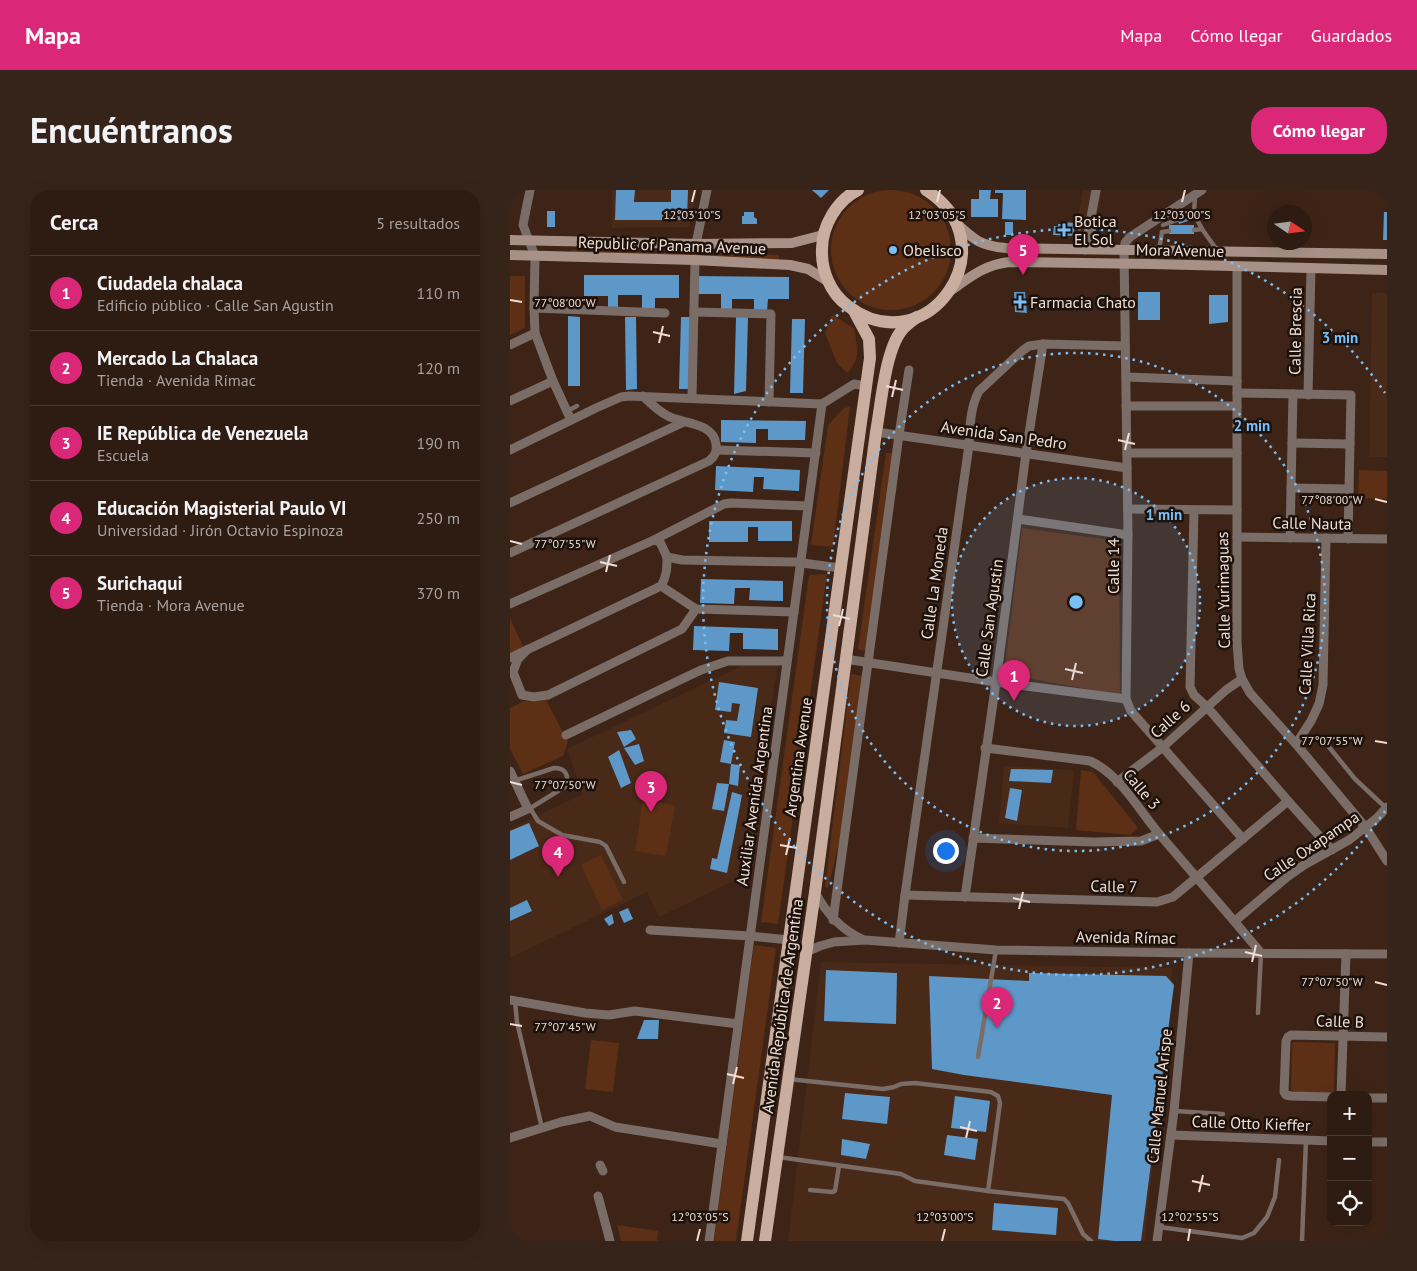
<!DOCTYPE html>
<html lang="es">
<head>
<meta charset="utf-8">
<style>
  body { margin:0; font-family:"PT Sans",sans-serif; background:#36241a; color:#f1f3f6 }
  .controls { position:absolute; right:15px; bottom:15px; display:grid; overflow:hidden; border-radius:10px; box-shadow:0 5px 20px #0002 }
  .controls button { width:45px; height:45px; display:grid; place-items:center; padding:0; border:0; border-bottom:1px solid #493931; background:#2e1b11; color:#f1f3f6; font:25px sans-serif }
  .compass { position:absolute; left:757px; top:15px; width:45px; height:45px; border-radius:50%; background:#2e1b11; box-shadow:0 5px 20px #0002; rotate:103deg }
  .you { position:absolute; left:435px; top:660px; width:18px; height:18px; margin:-12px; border:4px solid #fff; border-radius:50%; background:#1a73e8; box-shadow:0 0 0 8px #1a73e833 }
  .badge { display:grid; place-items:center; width:32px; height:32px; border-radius:50%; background:#db2777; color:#fff; font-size:16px; font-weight:700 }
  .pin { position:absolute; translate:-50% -41px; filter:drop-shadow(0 1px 2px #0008) }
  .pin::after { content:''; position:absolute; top:26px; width:18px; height:15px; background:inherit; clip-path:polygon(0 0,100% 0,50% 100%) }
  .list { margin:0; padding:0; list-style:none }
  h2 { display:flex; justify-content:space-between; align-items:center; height:65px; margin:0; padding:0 20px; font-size:21px }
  h2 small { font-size:16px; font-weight:400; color:#a7a19f }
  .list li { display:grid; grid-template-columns:32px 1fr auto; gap:15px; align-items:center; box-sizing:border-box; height:75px; padding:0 20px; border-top:1px solid #493931 }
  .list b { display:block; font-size:19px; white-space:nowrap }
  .list p { margin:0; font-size:16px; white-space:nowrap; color:#a7a19f }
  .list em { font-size:16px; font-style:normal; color:#a7a19f }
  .icon { flex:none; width:28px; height:28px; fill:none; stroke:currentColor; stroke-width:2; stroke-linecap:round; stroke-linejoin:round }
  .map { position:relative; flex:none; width:877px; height:1051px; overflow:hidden; border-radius:20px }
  header { display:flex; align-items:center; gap:30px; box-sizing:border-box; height:70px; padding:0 25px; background:#db2777; color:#fff }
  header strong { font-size:24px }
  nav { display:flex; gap:28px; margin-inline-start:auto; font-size:18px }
  .intro { display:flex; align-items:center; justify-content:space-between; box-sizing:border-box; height:120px; padding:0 30px }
  h1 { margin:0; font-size:35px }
  .button { padding:12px 22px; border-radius:20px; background:#db2777; color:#fff; font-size:18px; font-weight:700 }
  main { display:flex; gap:30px; padding:0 30px }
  aside { flex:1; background:#2e1b11; border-radius:20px; box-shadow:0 5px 20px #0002 }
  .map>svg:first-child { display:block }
  .built { fill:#492918 }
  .green { fill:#5d2f15 }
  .building { fill:#5e98c8 }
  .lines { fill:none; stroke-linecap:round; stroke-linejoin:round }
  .lane { stroke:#7a6c66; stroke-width:4.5 }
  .street { stroke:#7a6c66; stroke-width:9 }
  .secondary { stroke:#a79186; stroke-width:10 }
  .primary { stroke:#c9ad9f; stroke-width:12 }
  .ticks { fill:none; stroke:#efded5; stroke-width:2 }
  .ring { fill:none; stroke:#79bff8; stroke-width:2.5; stroke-dasharray:2.5 5 }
  .poi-dot { fill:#79bff8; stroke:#1c110b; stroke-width:2 }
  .labels { text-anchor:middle; stroke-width:5; stroke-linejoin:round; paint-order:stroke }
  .poi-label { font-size:16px; fill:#efded5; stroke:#1c110b; text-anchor:start }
  .street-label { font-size:16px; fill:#efded5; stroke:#1c110b }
  .ticks-label { font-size:12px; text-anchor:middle; fill:#efded5; stroke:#1c110b; stroke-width:5; stroke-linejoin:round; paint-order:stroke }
  .centre { fill:#79bff8; stroke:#1c110b; stroke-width:2.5 }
  .ring-label { font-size:15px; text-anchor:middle; font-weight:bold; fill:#79bff8; stroke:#1c110b; stroke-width:5; stroke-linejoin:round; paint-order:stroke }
</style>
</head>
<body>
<header>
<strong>Mapa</strong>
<nav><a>Mapa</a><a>Cómo llegar</a><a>Guardados</a></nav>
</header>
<div class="intro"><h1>Encuéntranos</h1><a class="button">Cómo llegar</a></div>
<main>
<aside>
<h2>Cerca<small>5 resultados</small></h2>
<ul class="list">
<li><span class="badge">1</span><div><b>Ciudadela chalaca</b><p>Edificio público · Calle San Agustin</p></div><em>110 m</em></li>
<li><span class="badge">2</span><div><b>Mercado La Chalaca</b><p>Tienda · Avenida Rímac</p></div><em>120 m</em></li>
<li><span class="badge">3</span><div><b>IE República de Venezuela</b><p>Escuela</p></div><em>190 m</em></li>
<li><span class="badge">4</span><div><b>Educación Magisterial Paulo VI</b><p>Universidad · Jirón Octavio Espinoza</p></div><em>250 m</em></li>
<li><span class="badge">5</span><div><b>Surichaqui</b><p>Tienda · Mora Avenue</p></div><em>370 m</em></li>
</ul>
</aside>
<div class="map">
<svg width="877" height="1051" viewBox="0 0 877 1051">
  <rect width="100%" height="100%" fill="#3d2417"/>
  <g class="built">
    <polygon points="102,0 187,0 179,37 102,38"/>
    <polygon points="573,0 592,0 583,51 564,47"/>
    <polygon points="862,103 877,103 877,267 859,267"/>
    <polygon points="238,473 268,474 234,686 149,727 137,702 0,768 0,639 73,604 57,559"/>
    <polygon points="494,576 564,580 558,638 489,633"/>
    <polygon points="311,772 662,778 635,1051 278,1051"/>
  </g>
  <g class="green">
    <circle cx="381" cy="60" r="60"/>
    <polygon points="61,60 188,64 188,68 61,64"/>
    <polygon points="197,63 269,65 269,72 197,70"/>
    <polygon points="0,86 15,86 15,138 0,145"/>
    <path d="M322 125 344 138C347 158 352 168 337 183L327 173 315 143Z"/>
    <polygon points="340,217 323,357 301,355 318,235 334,218"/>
    <polygon points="376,263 384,263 356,461 348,459"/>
    <polygon points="849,280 877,281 877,309 848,308"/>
    <polygon points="512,338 609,351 610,505 494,484"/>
    <polygon points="317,384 268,734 251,732 299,385"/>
    <polygon points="0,428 14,459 0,465"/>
    <polygon points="341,484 353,486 330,649 318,698 315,697"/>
    <polygon points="36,510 58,552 53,566 13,584 0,559 0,518 14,511 25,512"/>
    <polygon points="571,580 583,582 628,638 620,645 566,640"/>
    <polygon points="133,610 165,615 156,666 125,661"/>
    <polygon points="91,665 113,710 92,720 71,675"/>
    <polygon points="244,755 266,758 226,1051 204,1051"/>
    <polygon points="81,850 109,853 103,902 75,899"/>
    <polygon points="782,852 825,853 824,903 781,902"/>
    <polygon points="107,1035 148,1041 147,1051 111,1051"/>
  </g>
  <g class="building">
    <polygon points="106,0 125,0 124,12 161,12 161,0 178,0 177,30 105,30"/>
    <polygon points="302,0 319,0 311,8"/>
    <polygon points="469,0 481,0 480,9 488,9 488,27 461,27 461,9 469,9"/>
    <polygon points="485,0 516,0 516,30 492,29 493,3 485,3"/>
    <rect x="37" y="21" width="8" height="16"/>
    <polygon points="234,22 244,22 244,27 247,29 247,34 232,34 232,26 234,26"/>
    <polygon points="874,22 877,22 877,50 873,50"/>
    <polygon points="678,23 681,30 669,34 667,26"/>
    <rect x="495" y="32" width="8" height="13"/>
    <polygon points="552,32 565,33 564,43 561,46 543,45 544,36 548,36 548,34 551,34"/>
    <rect x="659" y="35" width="25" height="9"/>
    <polygon points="385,57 385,62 380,63 380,58"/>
    <polygon points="74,85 169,85 169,108 145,108 145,118 132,118 132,105 108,105 108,117 98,117 98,106 74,106"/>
    <polygon points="187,86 279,87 279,109 258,109 257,121 244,121 244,109 222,109 222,121 211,121 211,104 187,104"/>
    <polygon points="504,102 515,102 517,123 505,122"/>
    <rect x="628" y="102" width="22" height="28"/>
    <polygon points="699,105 718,105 718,132 699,134"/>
    <polygon points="58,126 70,127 70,196 58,196"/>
    <polygon points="115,127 126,127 127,199 116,200"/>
    <polygon points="171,127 183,127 180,199 169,199"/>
    <polygon points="226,127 238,127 236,201 224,204"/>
    <polygon points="282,129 295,129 293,203 280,203"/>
    <polygon points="211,230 296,231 295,250 258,250 258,239 246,239 246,253 211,252"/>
    <polygon points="206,276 290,280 289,301 253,299 254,287 244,287 243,302 205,300"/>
    <polygon points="199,331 282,331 282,351 248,351 248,337 238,337 238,352 199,352"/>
    <polygon points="191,389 273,391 273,411 239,410 240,398 225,398 224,414 190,413"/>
    <polygon points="184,436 268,439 268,460 233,459 233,443 220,443 219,461 183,460"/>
    <polygon points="209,492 248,498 241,547 214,543 216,530 227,531 230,514 222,513 221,522 205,520"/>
    <polygon points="121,540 126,549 114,557 107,542"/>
    <polygon points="214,550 225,552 221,574 230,575 228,596 219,594 221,574 210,572"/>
    <polygon points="129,554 134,571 125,575 114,558"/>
    <polygon points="109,560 121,593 111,598 98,567"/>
    <polygon points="501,579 543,580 541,593 499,591"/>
    <polygon points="207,593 219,594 214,621 202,619"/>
    <polygon points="500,598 512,600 507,631 495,628"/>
    <polygon points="222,602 232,605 217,683 200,679 202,668 207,669"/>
    <polygon points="19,633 29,656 0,670 0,641"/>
    <polygon points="17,710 22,721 0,731 0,718"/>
    <polygon points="118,718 123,729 114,733 109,722"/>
    <polygon points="102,724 104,733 99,736 94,729"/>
    <polygon points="316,780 387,783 386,834 314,831"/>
    <polygon points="519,783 656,786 664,795 631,1051 604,1051 588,1049 602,905 454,885 422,879 419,786 519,791"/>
    <polygon points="134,830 149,830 148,849 127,849"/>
    <polygon points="335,903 380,907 377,934 332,929"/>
    <polygon points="445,906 480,911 476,942 441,938"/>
    <polygon points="437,945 468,949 465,970 434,965"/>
    <polygon points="332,949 360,954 356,969 331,965"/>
    <polygon points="484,1013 548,1018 546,1045 482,1040"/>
  </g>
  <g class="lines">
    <g class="lane">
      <polyline points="684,24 692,39"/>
      <polyline points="679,26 684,24 685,6"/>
      <polyline points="653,35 667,30"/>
      <polyline points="684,40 692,39 707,60"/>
      <polyline points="649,60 652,42 659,41"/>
      <polyline points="57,221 67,216"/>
      <polyline points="819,557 845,589 876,618"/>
      <path d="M4 591 44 578C56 578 59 585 56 596L19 619"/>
      <polyline points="20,618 28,631 52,645 90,652 96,656 114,692"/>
      <polyline points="5,811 7,832 32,938"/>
      <polyline points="748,823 751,763"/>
      <polyline points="468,867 486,760"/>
      <polyline points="278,889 373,899 384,897 391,894 405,893 481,902 488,906 490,913 478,1001"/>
      <polyline points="665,921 713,924"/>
      <polyline points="268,967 391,984 405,991 478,1001 554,1009 558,1013 573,1044 581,1051"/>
      <polyline points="300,1000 322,1002 325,1001 329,976"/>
      <polyline points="649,1037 732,1048 744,1043 757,1027 765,1007 769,970"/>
      <polyline points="792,1051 796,950"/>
    </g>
    <g class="street">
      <polyline points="20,0 13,35 25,66 24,118 25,143"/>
      <polyline points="692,0 620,47 615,53 614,61 618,345 616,509 621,521 733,649"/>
      <polyline points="186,54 197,0"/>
      <polyline points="575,60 586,0"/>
      <polyline points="727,77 727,452 729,479 732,489 740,503 786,554 856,638 877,671"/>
      <polyline points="24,118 155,123"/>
      <polyline points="184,122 261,124 259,212"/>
      <polyline points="0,155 25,143 43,191 61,230"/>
      <polyline points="616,187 727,191"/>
      <polyline points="727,203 841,205 838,349"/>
      <polyline points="798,205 801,78"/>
      <polyline points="182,208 185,70"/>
      <polyline points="0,211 43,191"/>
      <polyline points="616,216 727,216"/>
      <polyline points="366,242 617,278"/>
      <polyline points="782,253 840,254"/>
      <polyline points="0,260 86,218 111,207 119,206 312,214"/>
      <polyline points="207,260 306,263"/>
      <polyline points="617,263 727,263"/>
      <polyline points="781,298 839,299"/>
      <polyline points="0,313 174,232"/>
      <polyline points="618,319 727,320"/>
      <polyline points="684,320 680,497 684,505 697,517 778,611 822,660"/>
      <polyline points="508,329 618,345"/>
      <polyline points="727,347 877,349"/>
      <polyline points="780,348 783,204"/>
      <polyline points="144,350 214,314 221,313 298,316"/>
      <path d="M0 363 199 271C205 266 207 262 206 254 203 232 173 234 158 226 148 221 141 214 133 206"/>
      <polyline points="151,396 186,419 284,422"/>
      <polyline points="0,414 144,350 150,352 157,367 172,370 285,372 330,378"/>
      <polyline points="17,460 8,469 3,482 12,505 24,507 38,505 172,439 186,419"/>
      <path d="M0 468 151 396C157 386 157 378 157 367"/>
      <polyline points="335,469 486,492 616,509"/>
      <polyline points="56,545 172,489 191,480 218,471 277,471"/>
      <polyline points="786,554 801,531 809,514 813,495 816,348"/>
      <path d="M475 558 580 571C610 584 630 622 651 646 684 685 718 723 751 763"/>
      <polyline points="0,581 18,619 0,627"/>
      <polyline points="607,592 653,557 716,500 732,489"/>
      <polyline points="463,648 584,652 631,651 649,644"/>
      <path d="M305 702C316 723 330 739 352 749"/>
      <polyline points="395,705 647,712 663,707 778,611"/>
      <polyline points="455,707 486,492 516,263 533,154"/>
      <polyline points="323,730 389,245 399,180"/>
      <polyline points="725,731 777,687 794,675 839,650 867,628 877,617"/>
      <polyline points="140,740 240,746 279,750"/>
      <path d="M389 753 395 705 459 255C460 236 460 218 469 201L512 161 519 156 533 154 615 156"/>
      <polyline points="296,762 310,756 324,752 355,750 486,760 679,763 877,764"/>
      <polyline points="0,810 75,823 99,825 125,821 228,834"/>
      <polyline points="831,905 836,764"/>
      <polyline points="821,907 781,906 776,905 774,902 776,851 778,847 781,845 877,847"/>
      <polyline points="858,908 877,908"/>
      <polyline points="661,945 821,951"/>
      <polyline points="0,948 51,932 80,926 105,937 212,954"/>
      <polyline points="858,952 877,952"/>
      <polyline points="90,975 93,981"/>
      <polyline points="88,1006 100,1051"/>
      <polyline points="199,1051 312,214 344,194 356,196"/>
      <polyline points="647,1051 664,921 679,763"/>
    </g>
    <g class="secondary">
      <path d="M446 33C464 50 471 56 496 58L877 64"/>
      <polyline points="0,50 186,54 282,53 313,45"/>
      <polyline points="0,65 185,70 280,75 298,79 319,92"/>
      <path d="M440 101C460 87 474 75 499 72L641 74 877 80"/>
    </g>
    <g class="primary">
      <path d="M348 0C327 10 312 36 312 59 311 80 320 103 338 116 417 176 502 55 416 0"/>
      <polyline points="237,1051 360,168 359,149 344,121"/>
      <path d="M255 1051 305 702 366 242C371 216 375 160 392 140 396 135 402 131 407 127"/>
    </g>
  </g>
  <path class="ticks" d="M182 12 185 0M427 12 430 0M672 12 675 0M0 110 12 112M143 142 160 146M149 153 153 136M376 196 393 200M382 207 386 190M608 250 625 254M615 260 619 243M865 309 877 312M0 351 12 354M90 372 107 376M96 382 100 365M323 425 340 429M329 436 333 419M555 479 573 483M562 490 566 473M865 551 877 553M0 592 12 595M270 655 287 658M276 665 280 648M503 708 520 712M509 719 513 702M735 762 752 766M742 772 746 755M865 792 877 795M0 834 12 836M217 884 234 888M223 894 227 877M450 937 467 941M456 948 460 931M682 991 700 995M689 1002 693 985M187 1051 190 1039M432 1051 435 1039M678 1051 680 1039"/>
  <circle cx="566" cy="412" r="124" fill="#79bff8" fill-opacity=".12"/>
  <g class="ring">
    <circle cx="566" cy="412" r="124"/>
    <circle cx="566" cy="412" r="249"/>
    <path d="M875 621A373 373 0 1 1 875 203"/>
  </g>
  <g class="poi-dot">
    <path d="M551.5 32.5h5v5h5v5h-5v5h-5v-5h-5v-5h5z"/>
    <circle cx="383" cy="60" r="5"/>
    <path d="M507.5 104.5h5v5h5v5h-5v5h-5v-5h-5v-5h5z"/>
  </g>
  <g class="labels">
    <g class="poi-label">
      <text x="564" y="37">Botica<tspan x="564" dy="18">El Sol</tspan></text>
      <text x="393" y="66">Obelisco</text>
      <text x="520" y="118">Farmacia Chato</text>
    </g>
    <g class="street-label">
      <text transform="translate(162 55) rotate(2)" y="6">Republic of Panama Avenue</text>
      <text transform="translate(670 60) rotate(1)" y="6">Mora Avenue</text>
      <text transform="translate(785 141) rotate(-89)" y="6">Calle Brescia</text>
      <text transform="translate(494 245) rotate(8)" y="6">Avenida San Pedro</text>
      <text transform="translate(802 333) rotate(1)" y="6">Calle Nauta</text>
      <text transform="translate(603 376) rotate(-90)" y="6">Calle 14</text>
      <text transform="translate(424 393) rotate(-82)" y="6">Calle La Moneda</text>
      <text transform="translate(713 400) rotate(-91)" y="6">Calle Yurimaguas</text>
      <text transform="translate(479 428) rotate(-82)" y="6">Calle San Agustin</text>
      <text transform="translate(797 454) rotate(-87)" y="6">Calle Villa Rica</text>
      <text transform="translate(660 529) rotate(-42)" y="6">Calle 6</text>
      <text transform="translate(288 567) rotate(-82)" y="6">Argentina Avenue</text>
      <text transform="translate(632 599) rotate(50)" y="6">Calle 3</text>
      <text transform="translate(244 606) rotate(-82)" y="6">Auxiliar Avenida Argentina</text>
      <text transform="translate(801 656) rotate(-34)" y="6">Calle Oxapampa</text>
      <text transform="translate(604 696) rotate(1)" y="6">Calle 7</text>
      <text transform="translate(616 747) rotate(1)" y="6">Avenida Rímac</text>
      <text transform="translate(272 816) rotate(-82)" y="6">Avenida República de Argentina</text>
      <text transform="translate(830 831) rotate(2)" y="6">Calle B</text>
      <text transform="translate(649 906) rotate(-84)" y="6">Calle Manuel Arispe</text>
      <text transform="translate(741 933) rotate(2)" y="6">Calle Otto Kieffer</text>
    </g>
  </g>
  <g class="ticks-label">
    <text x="182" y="29">12°03'10"S</text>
    <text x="427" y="29">12°03'05"S</text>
    <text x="672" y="29">12°03'00"S</text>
    <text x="55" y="117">77°08'00"W</text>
    <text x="822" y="314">77°08'00"W</text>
    <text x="55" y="358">77°07'55"W</text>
    <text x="822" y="555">77°07'55"W</text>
    <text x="55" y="599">77°07'50"W</text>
    <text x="822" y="796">77°07'50"W</text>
    <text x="55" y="841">77°07'45"W</text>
    <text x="190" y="1031">12°03'05"S</text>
    <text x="435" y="1031">12°03'00"S</text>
    <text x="680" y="1031">12°02'55"S</text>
  </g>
  <circle cx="566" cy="412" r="8" class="centre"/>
  <g class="ring-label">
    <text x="830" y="153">3 min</text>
    <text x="742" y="241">2 min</text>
    <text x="654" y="330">1 min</text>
  </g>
</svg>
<div class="controls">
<button>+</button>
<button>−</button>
<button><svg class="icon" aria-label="locate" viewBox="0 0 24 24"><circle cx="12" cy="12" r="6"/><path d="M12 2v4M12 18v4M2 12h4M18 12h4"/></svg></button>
</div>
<svg class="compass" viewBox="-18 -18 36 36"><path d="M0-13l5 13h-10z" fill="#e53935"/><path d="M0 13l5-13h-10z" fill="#a7a19f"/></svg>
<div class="you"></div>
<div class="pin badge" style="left:504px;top:511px">1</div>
<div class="pin badge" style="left:487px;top:838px">2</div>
<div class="pin badge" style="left:141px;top:622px">3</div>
<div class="pin badge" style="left:48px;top:687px">4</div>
<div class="pin badge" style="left:513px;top:85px">5</div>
</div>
</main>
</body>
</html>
